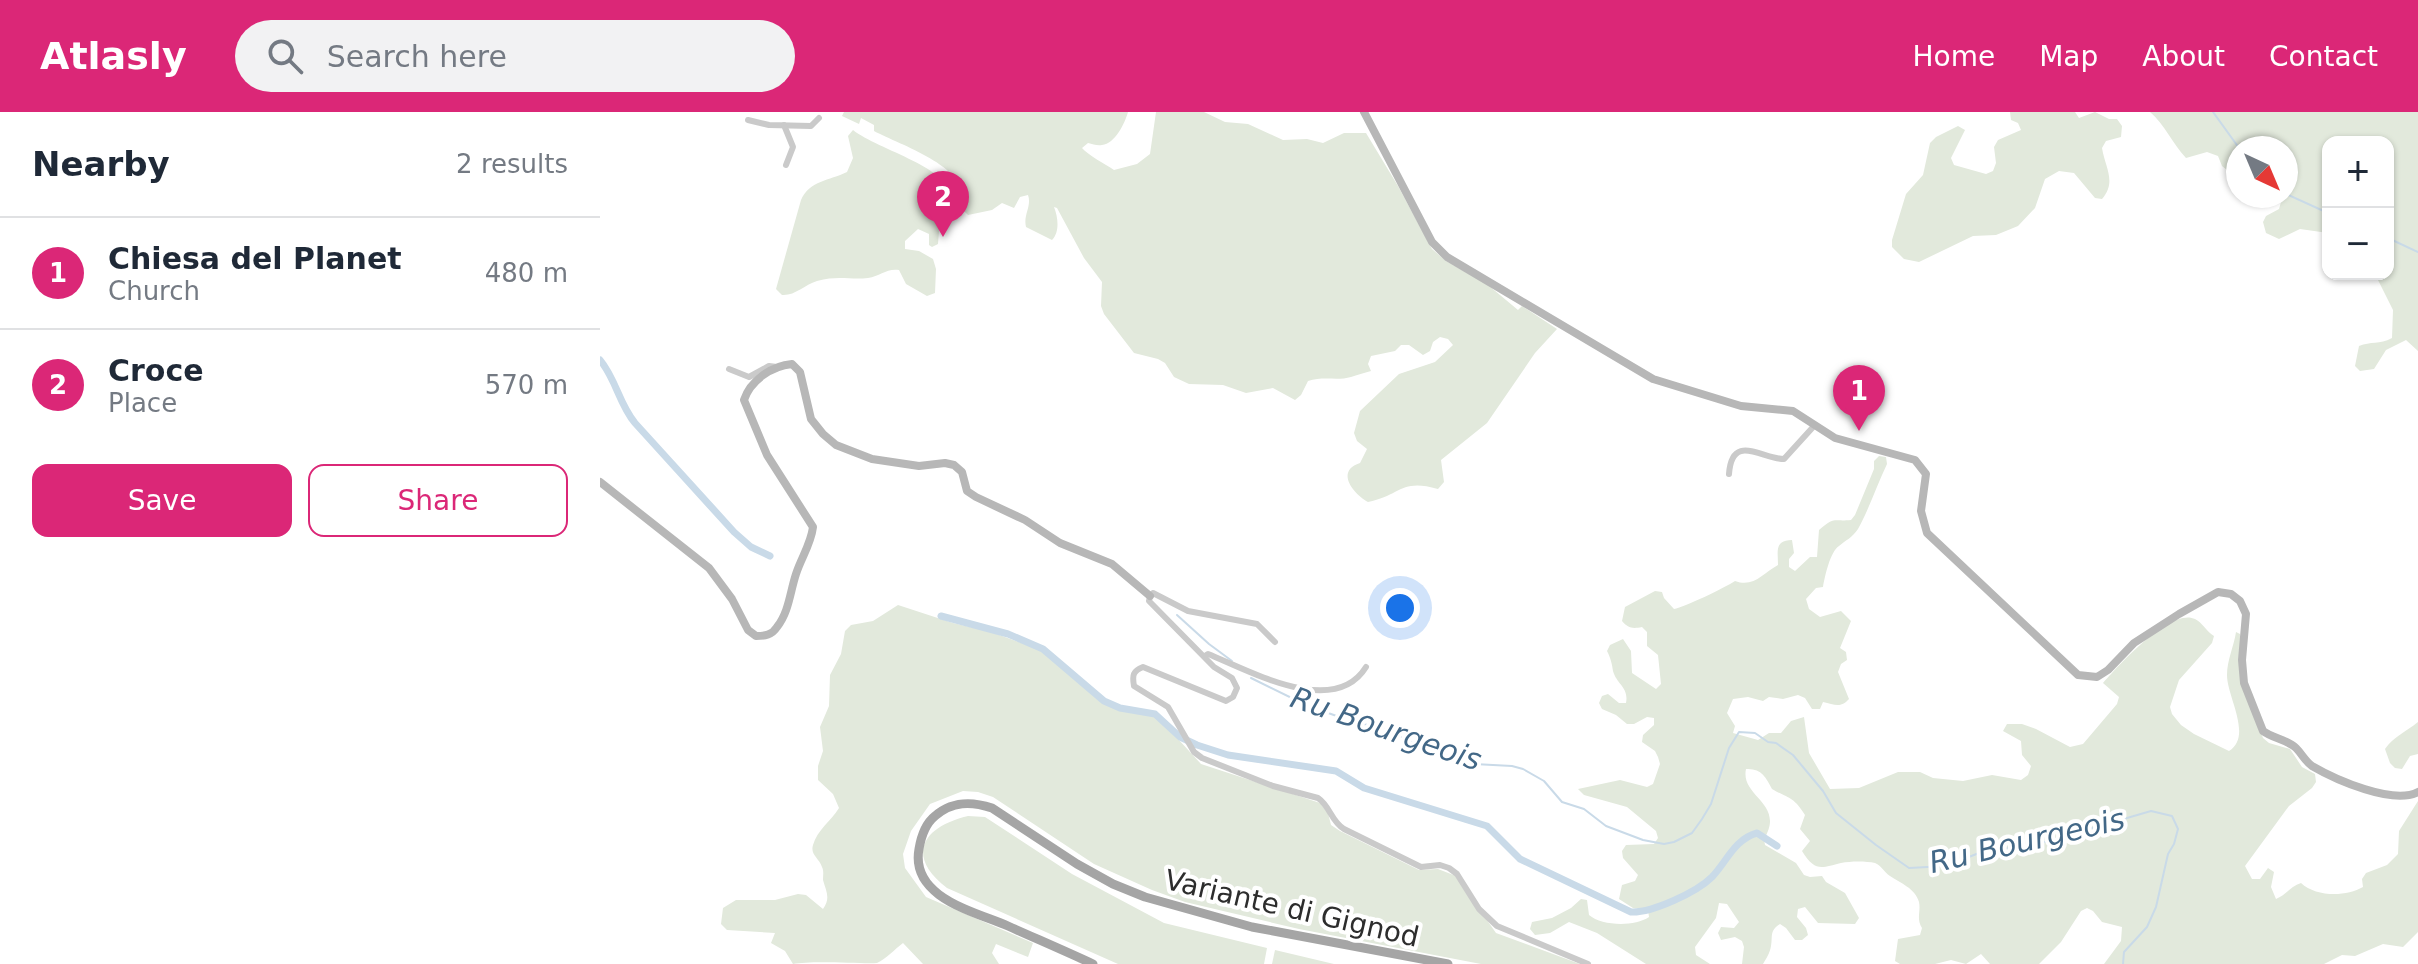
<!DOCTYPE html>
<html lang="en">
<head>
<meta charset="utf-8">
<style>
  body { margin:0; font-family:"DejaVu Sans",sans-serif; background:#f2f2f3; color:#1f2937 }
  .controls { position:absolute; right:24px; top:24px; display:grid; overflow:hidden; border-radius:16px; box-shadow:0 2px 6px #0004 }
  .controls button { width:72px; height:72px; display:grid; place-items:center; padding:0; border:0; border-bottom:2px solid #e0e1e3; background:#fff; color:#1f2937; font:40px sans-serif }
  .compass { position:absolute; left:1626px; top:24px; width:72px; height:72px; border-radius:50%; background:#fff; box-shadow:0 2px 6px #0004; rotate:136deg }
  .you { position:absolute; left:800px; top:496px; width:28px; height:28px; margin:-20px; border:6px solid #fff; border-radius:50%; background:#1a73e8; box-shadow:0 0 0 12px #1a73e833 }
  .badge { display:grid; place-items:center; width:52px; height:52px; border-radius:50%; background:#db2777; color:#fff; font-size:26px; font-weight:700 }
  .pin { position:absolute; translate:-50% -66px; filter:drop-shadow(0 2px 4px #0008) }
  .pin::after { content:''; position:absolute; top:42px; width:28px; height:24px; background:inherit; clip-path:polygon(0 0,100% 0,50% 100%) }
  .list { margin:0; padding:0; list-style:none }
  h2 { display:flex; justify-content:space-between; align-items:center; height:104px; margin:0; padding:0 32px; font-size:34px }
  h2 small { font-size:26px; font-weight:400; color:#747a83 }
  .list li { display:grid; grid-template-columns:52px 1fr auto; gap:24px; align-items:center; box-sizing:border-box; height:112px; padding:0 32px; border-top:2px solid #e0e1e3 }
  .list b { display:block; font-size:30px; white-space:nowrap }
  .list p { margin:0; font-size:26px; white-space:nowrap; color:#747a83 }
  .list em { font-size:26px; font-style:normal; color:#747a83 }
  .actions { display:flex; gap:16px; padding:24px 32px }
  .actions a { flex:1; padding:18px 0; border:2px solid #db2777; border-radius:16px; text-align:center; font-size:28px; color:#db2777 }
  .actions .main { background:#db2777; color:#fff }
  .icon { flex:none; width:44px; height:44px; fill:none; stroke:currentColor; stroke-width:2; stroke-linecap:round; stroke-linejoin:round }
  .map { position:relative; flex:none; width:1818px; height:852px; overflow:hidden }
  header { display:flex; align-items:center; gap:48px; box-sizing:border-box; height:112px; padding:0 40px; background:#db2777; color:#fff }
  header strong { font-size:38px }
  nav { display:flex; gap:44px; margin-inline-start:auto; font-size:28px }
  .search { width:560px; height:72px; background:#f2f2f3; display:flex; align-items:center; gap:20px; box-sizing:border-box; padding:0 28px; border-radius:44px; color:#747a83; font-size:30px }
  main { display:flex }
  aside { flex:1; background:#fff }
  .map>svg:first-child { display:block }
  .green { fill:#e2e9dc }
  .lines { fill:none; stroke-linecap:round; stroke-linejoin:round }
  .stream { stroke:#c9dae8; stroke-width:2 }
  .canal { stroke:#c9dae8; stroke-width:7 }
  .street { stroke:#cacaca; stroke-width:6 }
  .secondary { stroke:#b7b7b7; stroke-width:8 }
  .primary { stroke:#a5a5a5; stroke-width:9 }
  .labels { text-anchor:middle; stroke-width:8; stroke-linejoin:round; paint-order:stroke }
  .street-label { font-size:28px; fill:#2d2d2d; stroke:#fff }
  .water-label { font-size:30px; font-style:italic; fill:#436887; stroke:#fff }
</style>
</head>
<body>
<header>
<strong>Atlasly</strong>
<div class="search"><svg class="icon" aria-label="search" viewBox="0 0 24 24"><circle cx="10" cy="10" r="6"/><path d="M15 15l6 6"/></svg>Search here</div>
<nav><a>Home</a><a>Map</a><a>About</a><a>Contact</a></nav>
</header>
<main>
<aside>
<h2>Nearby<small>2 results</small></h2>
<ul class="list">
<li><span class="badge">1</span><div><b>Chiesa del Planet</b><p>Church</p></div><em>480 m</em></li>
<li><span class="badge">2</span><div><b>Croce</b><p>Place</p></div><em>570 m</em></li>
</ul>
<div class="actions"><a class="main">Save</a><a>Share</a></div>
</aside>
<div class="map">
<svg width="1818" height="852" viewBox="0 0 1818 852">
  <rect width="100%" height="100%" fill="#fff"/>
  <g class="green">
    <path d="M244 0H528C525 11 515 32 502 33 497 34 493 32 488 31L482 36C488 43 505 52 514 58L537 52 550 42 556 0H604L625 10 648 12 683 28 707 27 723 31 744 21H766L798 74 832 137 846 149 888 173 918 198 922 194 957 217 935 241 887 311 841 348 844 370 838 377C801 366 801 383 768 390 753 382 735 359 760 351L767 337 757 329 754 321 760 299 799 262 835 250 853 233 848 227 840 225 833 230 830 239 823 243 809 233H801L795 239 771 244 768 252 771 259C764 261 757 263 751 265 738 269 723 264 708 269L701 283 695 288 673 276 646 281 623 273 589 272 574 265 565 251 558 247 534 241 504 202 501 194 502 170 484 146 457 96 454 95C458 105 460 120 452 128L426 115C423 103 432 94 428 83L420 85 414 96 402 91 392 98 368 103 364 99C375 56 304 35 274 19V13L261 6 259 12 242 4Z"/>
    <path d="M1410 0H1475L1479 6 1495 0 1509 7H1517L1522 14 1521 25 1506 29 1502 36C1505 55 1517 70 1502 87L1495 86 1474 61 1459 59 1445 67 1435 96 1418 114 1396 123 1373 124 1319 150 1304 147 1292 135V128L1306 82 1323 63 1330 31 1336 25 1358 14 1365 18 1351 46 1354 53 1386 62 1393 59 1396 51 1394 35 1398 28 1421 18 1418 11 1411 8Z"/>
    <path d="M1550 0H1818V239L1806 228 1786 238 1774 257 1760 259 1755 254 1759 234C1771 229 1779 233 1792 226L1793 198 1775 162H1788V30H1728V121L1700 117 1679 127 1666 121 1663 110 1666 104 1679 97 1681 90 1672 84 1660 92 1651 84H1686V36H1638V67L1622 54 1618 44 1607 40 1586 46C1572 31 1565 13 1550 0Z"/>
    <path d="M253 18C284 43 394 64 339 119L338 132 332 135 329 133V122L318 117 305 129V137L319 139 333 147 336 157 335 181 327 184 306 172 299 158C287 156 280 164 268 166 249 168 239 163 217 169 204 173 195 184 182 183L176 177 201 88C210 68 229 69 247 60L253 46 248 24Z"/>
    <path d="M1279 344 1286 345 1287 352C1277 373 1269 397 1258 417 1252 426 1246 428 1239 434 1230 440 1225 464 1223 475L1216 476 1206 487 1209 497 1220 505 1241 499 1251 509 1240 536 1246 540 1247 548 1241 552 1238 560 1249 587C1240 597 1234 592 1223 590L1220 597H1212L1205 586 1198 583 1183 587 1169 585 1163 589 1148 585 1133 587 1127 601 1135 614 1133 621 1158 628 1169 621H1181L1191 609 1204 605 1209 641 1230 677 1259 676 1298 660H1320L1333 666 1363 669 1392 663 1421 668 1428 663 1431 654 1422 643 1421 629 1403 619 1407 612H1422L1436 617 1470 635 1483 632 1517 592 1519 585 1503 571C1518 554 1571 495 1595 507 1602 510 1606 519 1614 524L1612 531 1579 568 1570 595 1572 602 1581 613 1594 622 1629 639C1653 624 1627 585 1627 563 1627 548 1634 534 1636 520L1640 522 1641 569 1663 626 1669 631 1690 637 1702 655 1715 662 1716 670 1712 676 1689 694 1645 754 1652 767H1660L1668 756 1674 760 1671 775 1676 787C1686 783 1691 774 1701 771 1716 785 1746 785 1763 775L1762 767 1766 761 1787 753 1798 742 1799 719 1818 689V820L1803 835 1783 832 1755 844 1742 843 1724 852H1504L1521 829 1522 815 1502 810 1493 799 1487 796 1481 799 1461 830 1439 852H1390L1381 842 1366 852 1351 848 1335 852H1300L1295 849 1298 827 1320 823 1322 816C1316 806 1321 800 1319 790 1315 776 1300 771 1290 764 1284 760 1282 754 1275 751 1266 749 1251 749 1241 751 1221 756 1215 760 1202 739L1210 729 1200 717 1205 703C1193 684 1189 687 1172 677 1166 665 1161 656 1146 657 1140 685 1186 691 1164 727L1165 733 1196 751 1204 763 1210 765 1222 764 1226 770 1245 781 1259 806 1255 812 1218 811 1205 795 1198 797 1197 805 1206 816 1208 823 1202 828H1195L1186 816 1180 812C1169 819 1173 824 1171 834 1170 841 1166 847 1163 852H1142L1144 835 1142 829 1135 825 1121 828 1118 821 1121 815 1134 816 1139 810 1127 792 1119 791 1116 806 1095 835 1096 843 1110 852H1046L997 821 969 810 950 821 935 823 930 817 932 810 952 806 971 796 981 787 987 788 989 803C1002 814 1034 815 1049 805L1048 798 1033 796 1019 787 1022 773 1035 769 1038 763 1023 746 1022 739 1026 733 1054 732 1058 726 1056 719 1027 695 984 683 978 677 1020 668 1047 675 1053 672 1060 652 1058 645 1055 639 1042 630 1043 623 1054 613V606L1047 605 1034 612H1027L1016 603 1002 597 999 591 1002 584 1008 582 1019 591H1026C1029 575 1017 573 1013 559 1012 552 1011 547 1007 539L1010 533 1023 527 1031 539 1032 561 1056 577 1061 572 1058 543 1047 534V520L1042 515C1032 517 1028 516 1022 509L1025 495 1055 479 1062 480 1064 486 1074 497C1085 495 1124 476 1135 469 1154 476 1163 461 1178 453 1178 440 1174 428 1192 428L1194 441 1189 447V455L1195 459 1210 445H1217L1219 418C1236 404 1232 410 1251 408L1255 403 1274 357V349Z"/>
    <path d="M298 493 353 511 391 520 441 538 500 589 523 598 556 603 601 652 720 691 728 701 731 713 740 719 819 758 838 757 856 764 896 821 980 852H881L699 817 585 790 552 778 494 752 393 685 378 680 363 679 330 692 311 719 303 742 305 756 326 785 433 831 428 845 396 832 392 841 399 852H323L303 831C295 837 286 847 277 851 261 852 213 848 193 852L185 839 171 831 175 821 127 818 121 812 123 796 136 788H175L198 782 206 783 223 797C231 786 226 779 223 768 223 763 224 759 222 755 219 746 210 743 213 733 217 718 231 709 239 696L233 682 218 668V654L223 639 220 615 229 594 230 563 241 542 245 519 251 513 273 509Z"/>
    <path d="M1818 610V642L1810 644 1802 657 1795 656 1790 651 1785 637C1794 624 1806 620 1818 610Z"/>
    <path d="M368 704 385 705 472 762 564 811 667 836 664 852H518L347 776C305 744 322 715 368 704Z"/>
    <polygon points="675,838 734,852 672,852"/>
  </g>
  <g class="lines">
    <g class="stream">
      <polyline points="1613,0 1639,36"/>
      <polyline points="1686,82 1728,101"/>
      <polyline points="1788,126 1818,140"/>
      <polyline points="577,503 609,532 632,549"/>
      <polyline points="651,566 706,593 756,611 781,615 824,636 874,652 912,654 923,657 944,669 962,690 984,697 1006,714 1043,728 1064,732 1074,730 1092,721 1102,707 1111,692 1129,636 1139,620 1155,621 1168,630 1176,631 1193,643 1223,679 1236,701 1276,733 1309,756 1346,754 1379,741 1441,731 1551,699 1572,704 1578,717 1574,732 1568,742 1556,795 1547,815 1524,840 1523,852"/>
    </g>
    <g class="canal">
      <path d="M0 248C16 267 19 292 35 311L134 420 151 435 170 444"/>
      <path d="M341 504 408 522 443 537 504 589 520 596 555 602 580 625 597 633 628 643 736 659 764 676 887 714 920 747 1031 800C1052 801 1097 780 1112 765 1127 749 1135 727 1157 721L1177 734"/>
    </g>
    <g class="street">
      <polyline points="148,8 169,13 211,14 219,6"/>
      <polyline points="184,13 193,35 186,53"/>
      <polyline points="129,257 149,265 169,254 177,255"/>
      <path d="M1129 362C1132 320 1162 347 1184 347L1214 314"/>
      <path d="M675 530 657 512 588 499 553 481 550 484 549 489 614 555 632 566 637 576 633 585 626 589 543 555C533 559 532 563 534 574L568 595 594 640 602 646 673 674 718 686C730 694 731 709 744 717L821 755 840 753 849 756 857 762 879 797 897 814 988 852"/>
      <path d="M605 544 608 542C648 558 734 607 766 555"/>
    </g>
    <g class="secondary">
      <path d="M764 0 832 130 847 145 1053 267 1141 294 1193 299 1235 326 1315 348 1326 362 1321 399 1327 421 1478 563 1497 565 1508 558 1534 531 1579 502 1618 480 1631 482 1640 489 1646 502 1642 548 1644 571 1663 619C1672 626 1688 628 1696 636 1702 642 1705 649 1712 654 1736 668 1793 693 1818 680"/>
      <path d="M0 370 109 456 132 487 148 518 156 524C165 524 172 523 177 515 189 500 190 480 196 462 201 446 211 432 213 415L167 343 144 288C150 269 171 254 192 252L200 260 211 307 223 322 236 333 272 347 319 354 345 351 354 353 362 360 367 379 376 385 425 408 460 431 512 452 550 484"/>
    </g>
    <path class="primary" d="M493 852C465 839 437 827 408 814 376 800 310 786 319 737 321 725 325 712 335 704 352 689 371 689 392 696L477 752 513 772 545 785 652 815 848 852"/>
  </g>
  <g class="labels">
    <g class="street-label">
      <text transform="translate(692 796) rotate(13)" y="10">Variante di Gignod</text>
    </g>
    <g class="water-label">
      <text transform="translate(786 617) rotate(19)" y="10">Ru Bourgeois</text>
      <text transform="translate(1427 729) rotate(-13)" y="10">Ru Bourgeois</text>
    </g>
  </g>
</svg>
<div class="controls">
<button>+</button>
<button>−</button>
</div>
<svg class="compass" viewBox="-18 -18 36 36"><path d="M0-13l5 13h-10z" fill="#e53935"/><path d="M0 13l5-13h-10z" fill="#747a83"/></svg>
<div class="you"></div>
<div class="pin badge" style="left:1259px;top:319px">1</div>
<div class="pin badge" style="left:343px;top:125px">2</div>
</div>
</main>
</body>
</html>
